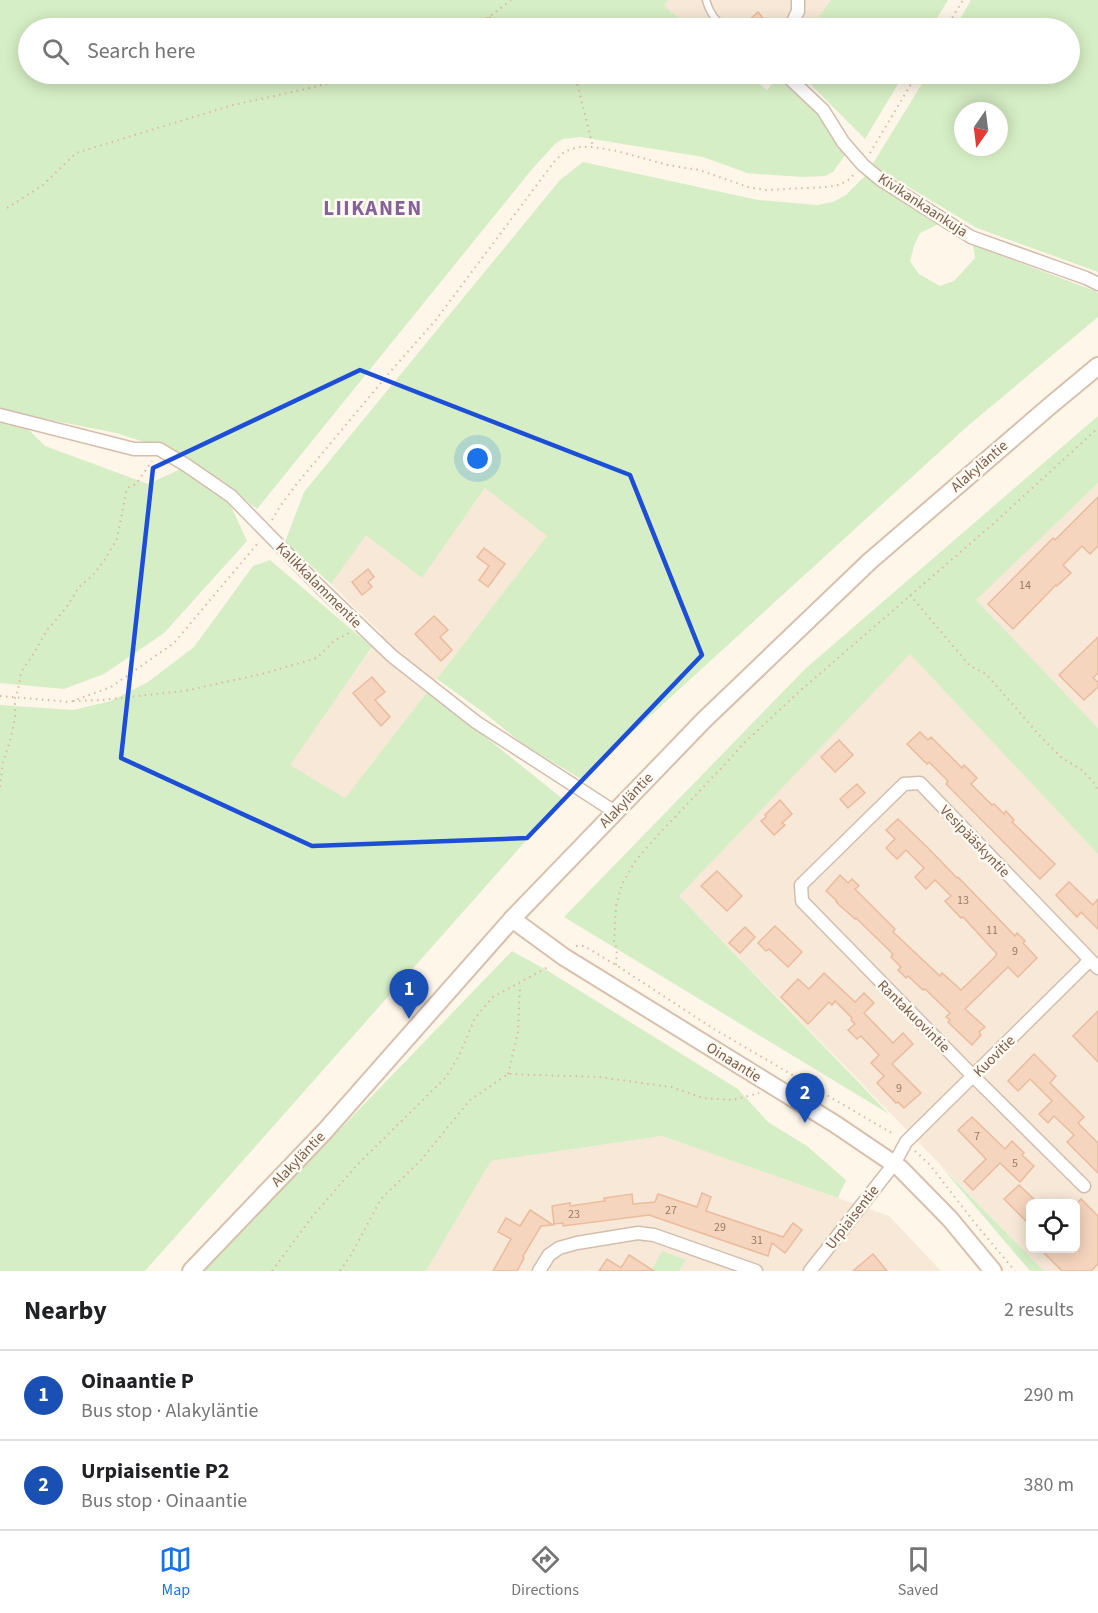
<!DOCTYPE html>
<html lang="en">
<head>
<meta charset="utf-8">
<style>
  body { margin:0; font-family:"Source Sans 3",sans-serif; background:#f6f6f6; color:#202124 }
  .controls { position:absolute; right:18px; bottom:18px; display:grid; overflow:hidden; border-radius:9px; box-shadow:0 3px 15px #0003 }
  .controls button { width:54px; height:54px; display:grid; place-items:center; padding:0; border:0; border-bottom:2px solid #e0e0e0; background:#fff; color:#202124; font:30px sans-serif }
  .compass { position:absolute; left:954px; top:102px; width:54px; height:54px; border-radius:50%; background:#fff; box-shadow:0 3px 15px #0003; rotate:194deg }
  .you { position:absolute; left:478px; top:459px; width:21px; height:21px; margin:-15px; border:4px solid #fff; border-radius:50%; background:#1a73e8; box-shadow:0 0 0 9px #1a73e833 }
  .badge { display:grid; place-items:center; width:39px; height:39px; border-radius:50%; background:#1a73e8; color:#fff; font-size:20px; font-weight:700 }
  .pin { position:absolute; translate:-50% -50px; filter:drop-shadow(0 2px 3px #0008) }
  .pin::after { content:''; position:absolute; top:32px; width:21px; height:18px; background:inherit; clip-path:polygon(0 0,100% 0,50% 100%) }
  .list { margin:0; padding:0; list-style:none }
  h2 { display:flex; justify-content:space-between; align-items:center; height:78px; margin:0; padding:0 24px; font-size:26px }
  h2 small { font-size:20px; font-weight:400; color:#757577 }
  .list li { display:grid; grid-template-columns:39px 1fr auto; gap:18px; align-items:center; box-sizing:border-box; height:90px; padding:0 24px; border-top:2px solid #e0e0e0 }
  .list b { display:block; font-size:22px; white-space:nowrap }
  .list p { margin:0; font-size:20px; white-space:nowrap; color:#757577 }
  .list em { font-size:20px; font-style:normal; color:#757577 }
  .icon { flex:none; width:33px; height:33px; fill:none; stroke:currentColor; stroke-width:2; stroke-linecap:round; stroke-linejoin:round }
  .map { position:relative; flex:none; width:1098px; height:1271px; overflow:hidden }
  .search { position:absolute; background:#fff; box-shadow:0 3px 15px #0003; left:18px; right:18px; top:18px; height:66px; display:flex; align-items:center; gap:15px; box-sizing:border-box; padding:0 21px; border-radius:33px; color:#757577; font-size:22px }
  .sheet { height:258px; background:#fff }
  nav { display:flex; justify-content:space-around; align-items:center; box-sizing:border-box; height:84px; border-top:2px solid #e0e0e0; background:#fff; font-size:16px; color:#757577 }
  nav a { display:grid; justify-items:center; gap:3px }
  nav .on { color:#1a73e8 }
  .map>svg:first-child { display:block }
  .residential { fill:#f7e8d7; fill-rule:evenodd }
  .green { fill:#d6eec5; fill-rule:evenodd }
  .building { fill:#f6d5be; stroke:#eabb9d; stroke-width:1.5 }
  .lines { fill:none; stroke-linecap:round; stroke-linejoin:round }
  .lane-casing { stroke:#d3bead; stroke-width:9 }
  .street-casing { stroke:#d3bead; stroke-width:15 }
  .secondary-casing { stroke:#d8c0ac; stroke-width:20 }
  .path { stroke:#dcb8a0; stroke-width:2; stroke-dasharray:1.5 4.5; stroke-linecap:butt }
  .lane { stroke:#fff; stroke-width:6 }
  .street { stroke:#fff; stroke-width:12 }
  .secondary { stroke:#fff; stroke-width:16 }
  .marked { fill:none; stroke:#1d4ed8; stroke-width:4.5; stroke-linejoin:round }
  .labels { text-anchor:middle; stroke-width:5; stroke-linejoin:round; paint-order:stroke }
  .number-label { font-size:12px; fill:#9a7a66 }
  .street-label { font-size:15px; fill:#7c5c49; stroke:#fffaf2 }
  .district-label { font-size:21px; font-weight:bold; letter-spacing:1.5px; fill:#866298; stroke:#fffaf2 }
</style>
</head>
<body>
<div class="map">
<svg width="1098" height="1271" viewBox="0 0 1098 1271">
  <rect width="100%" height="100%" fill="#fef6e9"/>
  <g class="residential">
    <polygon points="668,0 831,0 811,28 691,28 663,6"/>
    <polygon points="1098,483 1098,728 975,600"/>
    <polygon points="485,488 548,536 345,798 289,765 382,634 331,584 366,534 422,578"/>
    <path d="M910 653 1098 854V1271H1044L679 896ZM1030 1204H1076V1248H1030Z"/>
    <polygon points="662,1136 889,1216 941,1271 679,1271 686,1260 651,1271 426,1271 491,1161"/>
  </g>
  <g class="green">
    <polygon points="0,0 668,0 664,6 691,28 28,28 28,74 746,74 767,90 777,77 809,103 820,114 846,154 833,172 825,176 803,177 757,174 747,173 703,157 580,137 563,139 555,144 533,168 257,509 227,485 160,447 116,433 0,410"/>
    <polygon points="831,0 948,0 931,28 811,28"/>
    <path d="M971 0H1098V272L977 228 872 165 928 74H1070V28H955ZM963 111H999V147H963Z"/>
    <polygon points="800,74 904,74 865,139"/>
    <polygon points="583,162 758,200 817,205 833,202 846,195 865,176 939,224 920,233 914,246 910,261 919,274 940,286 954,281 975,258 973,245 1095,291 1098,293 1098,317 970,424 581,779 524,745 487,715 437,679 547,536 485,488 422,578 366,535 331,584 285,542 304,492 560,180"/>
    <polygon points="1098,416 1098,483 976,600 1098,728 1098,854 910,654 679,896 889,1114 564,917 805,669"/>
    <polygon points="0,419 22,423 45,446 148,484 183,468 229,502 247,541 164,633 104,674 64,689 0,683"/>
    <polygon points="270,560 372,647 290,765 345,798 428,691 563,799 145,1271 0,1271 0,705 73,710 111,701 148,682 194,647 253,566"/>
    <polygon points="512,951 548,971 738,1089 768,1122 807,1146 846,1180 838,1198 662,1136 491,1161 426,1271 203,1271"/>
    <polygon points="939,1164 1044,1271 1030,1271"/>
    <polygon points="662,1251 686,1260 679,1271 651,1271"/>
  </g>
  <g class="building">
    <polygon points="758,12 767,23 761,28 754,28 748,21"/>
    <polygon points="1098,497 1098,546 1090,554 1082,546 1063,565 1071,573 1057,586 1056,585 1013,629 988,604 1053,538 1055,540"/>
    <polygon points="484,548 505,564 488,587 479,580 489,566 477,557"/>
    <polygon points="368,569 374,577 368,582 372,587 362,595 352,582"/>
    <polygon points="434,616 448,630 440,637 452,650 441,661 415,634"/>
    <polygon points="1098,637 1098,673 1093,678 1098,682 1098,687 1084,700 1059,675"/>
    <polygon points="372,677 385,692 375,700 390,717 381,726 353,693"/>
    <polygon points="920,732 928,740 931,737 962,768 964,765 977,778 971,784 992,805 994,804 1004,814 1006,811 1014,820 1012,822 1055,864 1040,879 946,784 948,781 929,762 927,764 907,744"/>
    <polygon points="839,740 853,755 835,772 821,757"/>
    <polygon points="857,784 865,793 848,808 840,799"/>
    <polygon points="780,800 792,814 782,823 785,825 774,835 761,821 766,817 765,815"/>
    <polygon points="898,819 928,848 957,878 958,877 1015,936 1017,933 1025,941 1023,943 1037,958 1018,977 1008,967 965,1009 985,1027 979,1032 981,1035 972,1045 948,1022 950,1020 946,1017 950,1013 925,989 923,990 908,976 906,978 898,970 901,967 891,957 893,954 856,918 855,919 836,902 837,901 826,891 840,875 848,883 852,879 859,886 855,889 895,929 893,932 940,976 942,973 961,990 993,959 997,954 963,917 961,918 945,901 951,896 935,880 926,889 915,877 924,868 906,850 897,859 886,848 895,839 886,830"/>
    <polygon points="717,871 742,896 727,911 701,886"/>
    <polygon points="1069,882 1093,905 1098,899 1098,929 1081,912 1077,917 1056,895"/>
    <polygon points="775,926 802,952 788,967 769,949 766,951 758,943"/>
    <polygon points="745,927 755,937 740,953 729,943"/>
    <polygon points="824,973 855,1002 864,993 874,1003 864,1013 893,1043 903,1033 913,1044 892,1064 921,1093 904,1108 898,1102 896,1103 877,1083 884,1076 871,1063 879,1055 861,1036 857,1039 848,1030 855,1024 851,1020 852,1018 835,1001 832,1005 829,1002 808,1024 781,997 798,979 809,989"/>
    <polygon points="1098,1011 1098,1062 1073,1036"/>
    <polygon points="1034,1054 1056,1076 1050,1083 1084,1117 1078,1123 1098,1143 1098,1173 1067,1142 1074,1135 1054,1116 1048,1123 1039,1114 1052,1101 1030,1079 1018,1091 1008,1081"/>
    <polygon points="972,1117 1005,1149 1012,1141 1024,1153 1022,1155 1034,1166 1020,1182 1000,1163 973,1190 964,1181 986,1159 958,1130"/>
    <polygon points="1019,1185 1038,1203 1030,1203 1030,1225 1004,1199"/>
    <polygon points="702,1193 711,1197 706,1211 783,1237 793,1223 802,1230 785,1253 772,1243 768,1256 649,1215 563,1226 563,1223 554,1224 552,1206 570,1203 570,1206 605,1201 604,1198 632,1194 633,1204 655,1202 658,1194 697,1207"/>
    <polygon points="1081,1199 1098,1216 1098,1264 1091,1271 1062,1271 1039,1248 1076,1248 1076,1204"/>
    <polygon points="530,1210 553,1225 541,1226 523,1256 524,1258 517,1271 493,1271 511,1239 498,1232 506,1218 520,1226"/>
    <polygon points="873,1254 887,1271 853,1271"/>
    <polygon points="629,1255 654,1271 599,1271 607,1259 621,1268"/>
  </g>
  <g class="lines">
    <defs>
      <path id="lane" d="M706 0C709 11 716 22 726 28"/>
      <g id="street">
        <polyline points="790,28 798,11 798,0"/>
        <polyline points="785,74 823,110 843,142 863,165 881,180 971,237 1086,278 1098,284"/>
        <polyline points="0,415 134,449 159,449 186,465 231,496 319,586 392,656 476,722 615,812"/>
        <polyline points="1084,1186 973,1076 802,901 801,885 904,784 920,783 1098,968"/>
        <polyline points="539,1271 549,1255 559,1248 577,1243 638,1233 654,1235 756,1271"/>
        <polyline points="810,1271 894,1164 906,1142 1090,960"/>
      </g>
      <g id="secondary">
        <polyline points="512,919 564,957 835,1124 900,1168 950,1219 993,1271"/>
        <polyline points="191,1271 325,1131 512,919 704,720 870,561 1051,405 1098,366"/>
      </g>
    </defs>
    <use href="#lane" class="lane-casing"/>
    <use href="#street" class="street-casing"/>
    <use href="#secondary" class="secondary-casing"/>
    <g class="path">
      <polyline points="489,17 508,28"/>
      <polyline points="464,28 489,17 511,0"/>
      <polyline points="946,28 963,0"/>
      <polyline points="556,74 577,83 593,147"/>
      <polyline points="870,153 917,74"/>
      <polyline points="7,208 43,185 76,153 233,105 306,89 363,74"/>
      <polyline points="272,520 281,505 295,486 390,372 435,321 554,162 564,152 572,149 580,147 593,147 617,151 668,165 699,170 748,187 766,190 827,187 839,185 850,179 854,174"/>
      <polyline points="910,595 970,666 986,674 1041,737 1062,758 1082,770 1095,784 1098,792"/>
      <polyline points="0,696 70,702 111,687 174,643 258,543"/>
      <polyline points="73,701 102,700 184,691 262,674 317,658 334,641 351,632"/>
      <polyline points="0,787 3,762 10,741 15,718 15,697 18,691 21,672 34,653 47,630 66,608 79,587 92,576 104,561 117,539 127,488 136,484 152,461"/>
      <polyline points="576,946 584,946 616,965 714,1029 895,1135"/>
      <polyline points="616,965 617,949 614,942 616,906 622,884 636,860 658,835 726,763 743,744 801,690 993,524 1098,428"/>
      <polyline points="508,1074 518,1032 520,985"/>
      <polyline points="915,1151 930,1165 974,1222 1015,1271"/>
      <polyline points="272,1271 312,1217 357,1165 446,1077 459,1056 475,1018 493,997 550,966"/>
      <polyline points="340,1271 351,1255 381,1199 421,1160 470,1100 508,1074 599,1077 671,1087 703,1098 733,1100 759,1093"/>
    </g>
    <use href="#lane" class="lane"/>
    <use href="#street" class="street"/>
    <use href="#secondary" class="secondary"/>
  </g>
  <path class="marked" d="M360 370 630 475 702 655 527 838 312 846 121 758 153 468Z"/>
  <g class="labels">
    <g class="number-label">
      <text x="1025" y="589">14</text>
      <text x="963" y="904">13</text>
      <text x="992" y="934">11</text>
      <text x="1015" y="955">9</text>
      <text x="899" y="1092">9</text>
      <text x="977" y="1140">7</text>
      <text x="1015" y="1167">5</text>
      <text x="671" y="1214">27</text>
      <text x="574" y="1218">23</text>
      <text x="720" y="1231">29</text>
      <text x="757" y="1244">31</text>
    </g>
    <g class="street-label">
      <text transform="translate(923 205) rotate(33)" y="5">Kivikankaankuja</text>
      <text transform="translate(979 466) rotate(-41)" y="5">Alakyläntie</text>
      <text transform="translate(319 585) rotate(45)" y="5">Kalikkalammentie</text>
      <text transform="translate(626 800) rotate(-46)" y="5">Alakyläntie</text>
      <text transform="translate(975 841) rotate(46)" y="5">Vesipääskyntie</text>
      <text transform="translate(914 1016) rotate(45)" y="5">Rantakuovintie</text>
      <text transform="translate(994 1056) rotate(-45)" y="5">Kuovitie</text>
      <text transform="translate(734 1062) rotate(32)" y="5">Oinaantie</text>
      <text transform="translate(298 1159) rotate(-46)" y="5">Alakyläntie</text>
      <text transform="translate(852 1217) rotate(-52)" y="5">Urpiaisentie</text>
    </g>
    <g class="district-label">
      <text x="373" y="215">LIIKANEN</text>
    </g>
  </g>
</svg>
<div class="controls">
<button><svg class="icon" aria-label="locate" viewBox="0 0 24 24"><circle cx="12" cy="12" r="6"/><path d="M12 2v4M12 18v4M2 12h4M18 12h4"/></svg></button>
</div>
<svg class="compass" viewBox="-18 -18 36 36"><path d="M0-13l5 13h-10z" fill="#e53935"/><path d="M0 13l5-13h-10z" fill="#757577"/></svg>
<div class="you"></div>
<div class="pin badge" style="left:409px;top:1019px;background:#1a4fb4">1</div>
<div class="pin badge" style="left:805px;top:1123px;background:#1a4fb4">2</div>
<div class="search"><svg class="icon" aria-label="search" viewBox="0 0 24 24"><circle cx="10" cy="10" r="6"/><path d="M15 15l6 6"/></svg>Search here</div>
</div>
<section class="sheet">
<h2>Nearby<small>2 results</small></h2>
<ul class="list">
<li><span class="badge" style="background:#1a4fb4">1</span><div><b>Oinaantie P</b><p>Bus stop · Alakyläntie</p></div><em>290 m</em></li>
<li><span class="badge" style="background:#1a4fb4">2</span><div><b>Urpiaisentie P2</b><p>Bus stop · Oinaantie</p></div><em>380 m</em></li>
</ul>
</section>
<nav>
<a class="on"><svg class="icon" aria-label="map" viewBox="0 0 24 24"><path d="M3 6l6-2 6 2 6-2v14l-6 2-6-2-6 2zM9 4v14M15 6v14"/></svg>Map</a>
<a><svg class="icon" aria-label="directions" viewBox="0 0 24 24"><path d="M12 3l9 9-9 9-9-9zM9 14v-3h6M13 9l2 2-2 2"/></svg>Directions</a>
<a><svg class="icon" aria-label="saved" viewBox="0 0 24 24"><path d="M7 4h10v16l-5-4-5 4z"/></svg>Saved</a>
</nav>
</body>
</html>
